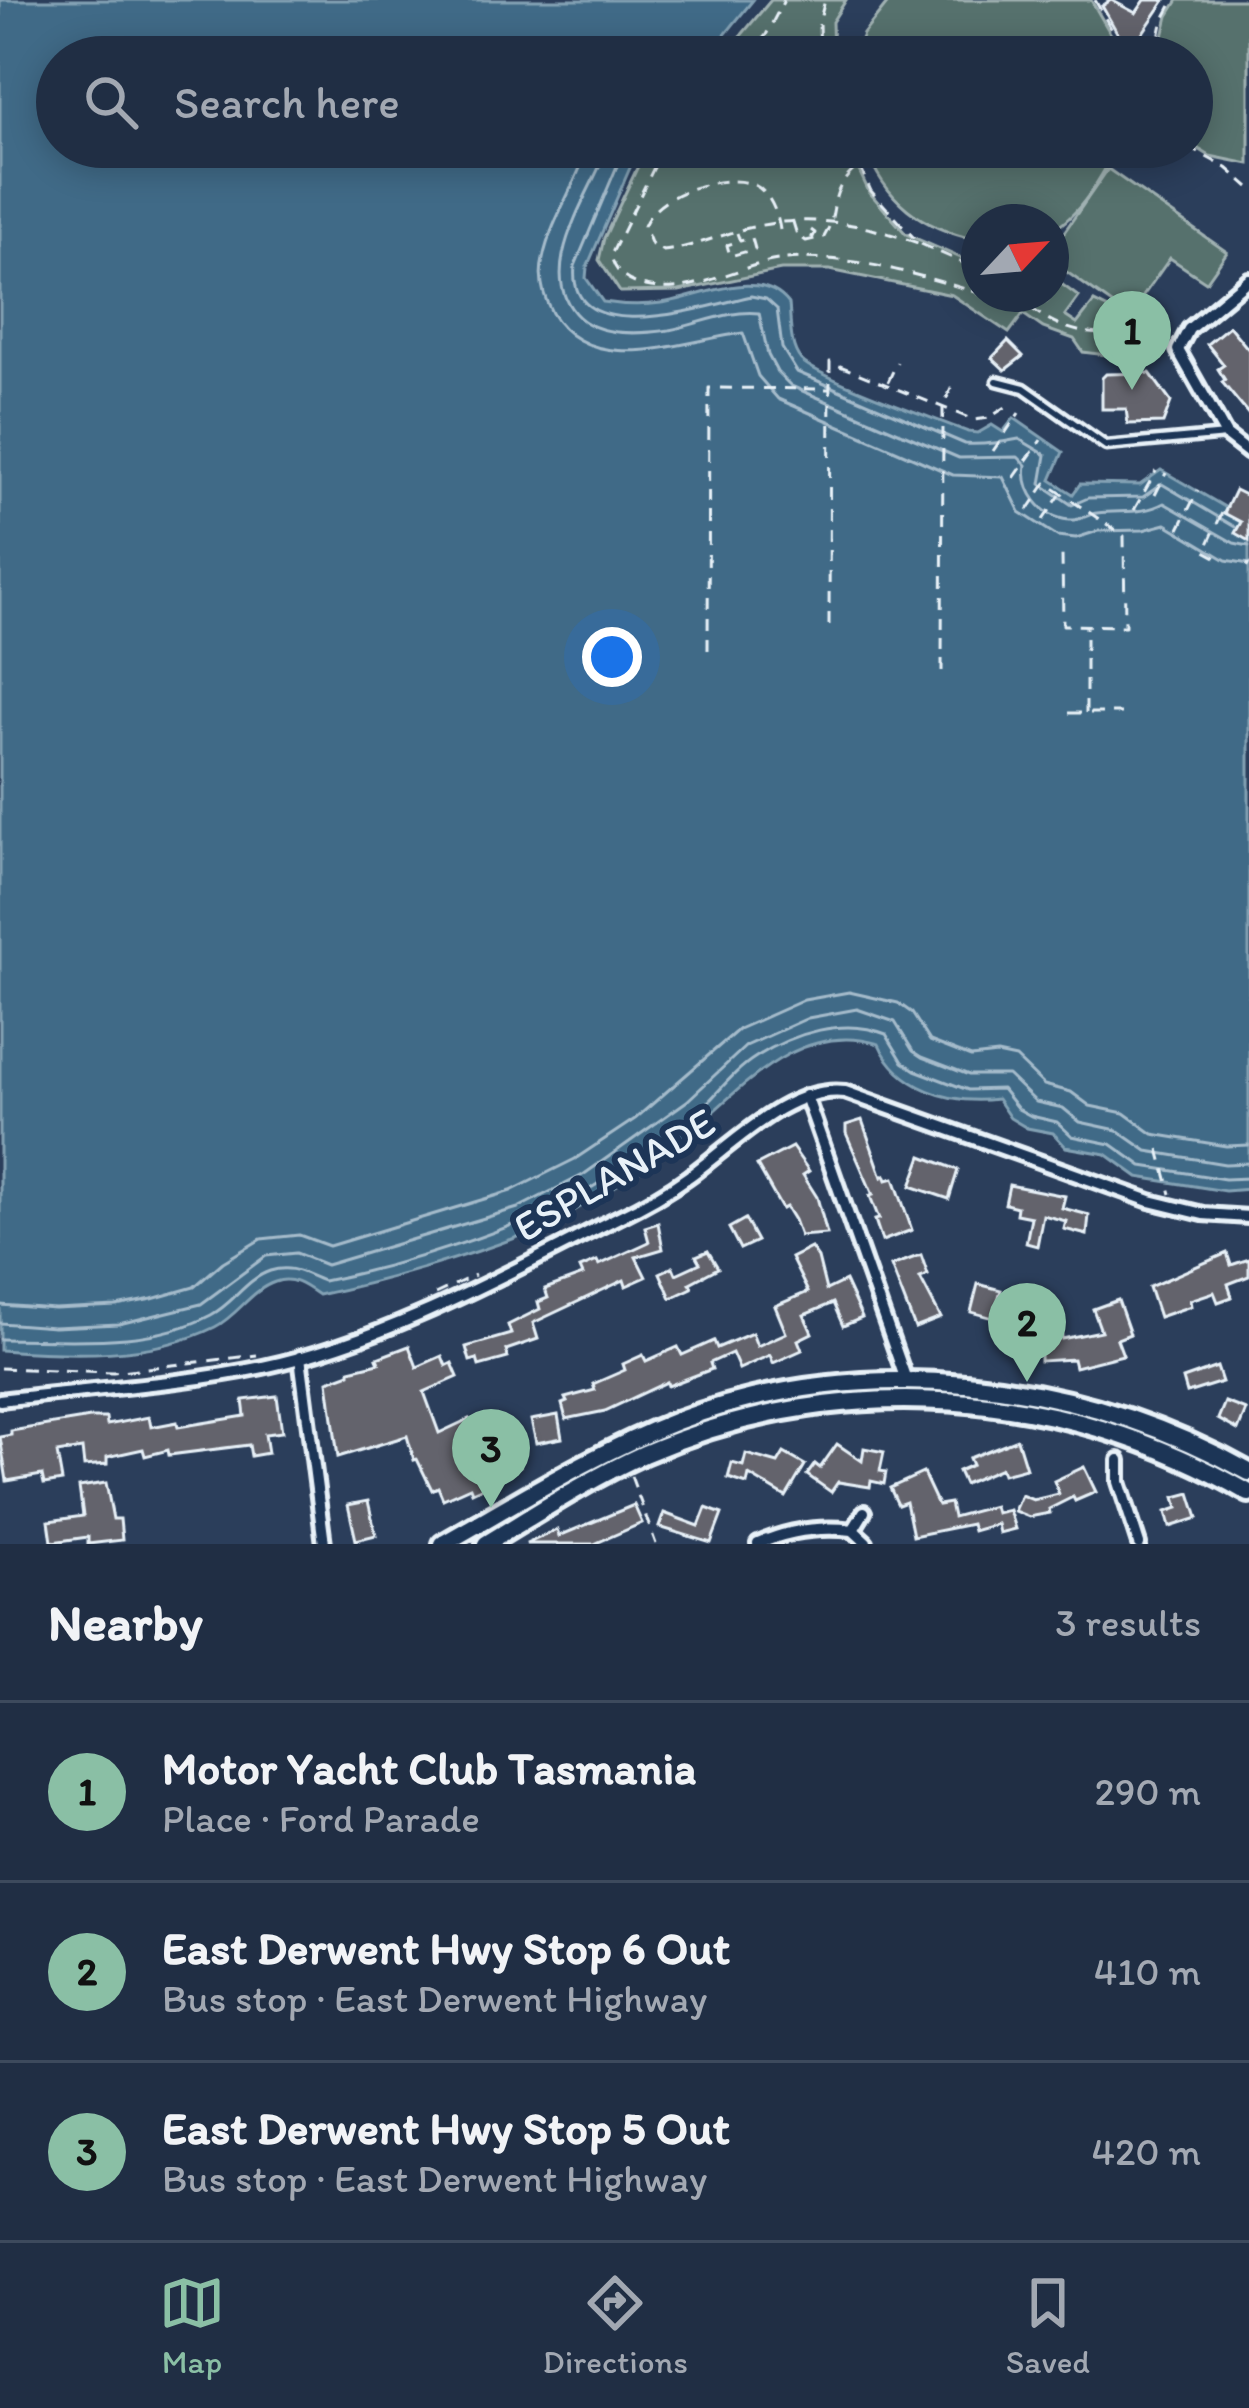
<!DOCTYPE html>
<html lang="en">
<head>
<meta charset="utf-8">
<style>
  body { margin:0; font-family:Itim,sans-serif; background:#2d3a4f; color:#f1f3f6 }
  .compass { position:absolute; left:961px; top:204px; width:108px; height:108px; border-radius:50%; background:#202e44; box-shadow:0 6px 30px #0003; rotate:64deg }
  .you { position:absolute; left:612px; top:657px; width:42px; height:42px; margin:-30px; border:9px solid #fff; border-radius:50%; background:#1a73e8; box-shadow:0 0 0 18px #1a73e833 }
  .badge { display:grid; place-items:center; width:78px; height:78px; border-radius:50%; background:#8abfa5; color:#111; font-size:39px; font-weight:700 }
  .pin { position:absolute; translate:-50% -99px; filter:drop-shadow(0 3px 6px #0008) }
  .pin::after { content:''; position:absolute; top:63px; width:42px; height:36px; background:inherit; clip-path:polygon(0 0,100% 0,50% 100%) }
  .list { margin:0; padding:0; list-style:none }
  h2 { display:flex; justify-content:space-between; align-items:center; height:156px; margin:0; padding:0 48px; font-size:51px }
  h2 small { font-size:39px; font-weight:400; color:#a2a8b2 }
  .list li { display:grid; grid-template-columns:78px 1fr auto; gap:36px; align-items:center; box-sizing:border-box; height:180px; padding:0 48px; border-top:3px solid #3d4a5d }
  .list b { display:block; font-size:45px; white-space:nowrap }
  .list p { margin:0; font-size:39px; white-space:nowrap; color:#a2a8b2 }
  .list em { font-size:39px; font-style:normal; color:#a2a8b2 }
  .icon { flex:none; width:66px; height:66px; fill:none; stroke:currentColor; stroke-width:2; stroke-linecap:round; stroke-linejoin:round }
  .map { position:relative; flex:none; width:1249px; height:1544px; overflow:hidden }
  .search { position:absolute; background:#202e44; box-shadow:0 6px 30px #0003; left:36px; right:36px; top:36px; height:132px; display:flex; align-items:center; gap:30px; box-sizing:border-box; padding:0 42px; border-radius:66px; color:#a2a8b2; font-size:45px }
  .sheet { height:696px; background:#202e44 }
  nav { display:flex; justify-content:space-around; align-items:center; box-sizing:border-box; height:168px; border-top:3px solid #3d4a5d; background:#202e44; font-size:33px; color:#a2a8b2 }
  nav a { display:grid; justify-items:center; gap:6px }
  nav .on { color:#8abfa5 }
  .map>svg:first-child { display:block }
  .green { fill:#57716d; stroke:#a0b1b2; stroke-width:3 }
  .water { fill:#406b87; stroke:#83a1b4; stroke-width:3 }
  .lines { fill:none; stroke-linecap:round; stroke-linejoin:round }
  .shore { stroke:#a5bbcb; stroke-width:3 }
  .building { fill:#63636c; stroke:#e8f1f8; stroke-width:3 }
  .service-casing { stroke:#e8f1f8; stroke-width:15 }
  .minor-casing { stroke:#e8f1f8; stroke-width:20 }
  .primary-casing { stroke:#e8f1f8; stroke-width:26 }
  .path { stroke:#e8f1f8; stroke-width:3; stroke-dasharray:12 9; stroke-linecap:butt }
  .service { stroke:#1d3557; stroke-width:6 }
  .minor { stroke:#1d3557; stroke-width:10 }
  .primary { stroke:#1d3557; stroke-width:16 }
  .labels { text-anchor:middle; stroke-width:12; stroke-linejoin:round; paint-order:stroke }
  .street-label { font-size:42px; fill:#e8f1f8; stroke:#1d3557 }
</style>
</head>
<body>
<div class="map">
<svg width="1249" height="1544" viewBox="0 0 1249 1544">
  <rect width="100%" height="100%" fill="#2b3e5b"/>
  <filter id="ink" filterUnits="userSpaceOnUse"><feTurbulence type="fractalNoise" baseFrequency=".00833" numOctaves="2"/><feDisplacementMap in="SourceGraphic" scale="24" xChannelSelector="R" yChannelSelector="G"/><feConvolveMatrix kernelMatrix="1 2 1 2 8 2 1 2 1" color-interpolation-filters="sRGB"/></filter>
  <g filter="url(#ink)">
    <g class="green">
      <polygon points="771,0 846,0 832,22 833,57 723,57"/>
      <polygon points="890,0 1091,0 1124,57 854,57 863,34"/>
      <polygon points="1178,0 1249,0 1249,164 1210,156 1192,145 1192,57 1158,57 1168,16"/>
      <polygon points="647,147 848,147 869,192 906,234 979,266 979,294 1034,294 1046,302 1060,283 1079,297 1065,316 1077,324 1094,302 1131,320 1143,315 1165,337 1164,351 1155,361 1083,352 1074,339 1043,328 1023,314 1009,333 952,295 830,270 781,270 679,291 620,292 599,260 604,238"/>
      <path d="M865 147H1117C1102 176 1080 216 1051 231V222H979L977 240C921 228 885 201 865 147Z"/>
      <polygon points="1108,169 1227,252 1206,282 1170,258 1129,316 1051,261 1051,251"/>
    </g>
    <path class="water" d="M0 0H753L707 57H57V147H639L587 267 586 278 603 302C622 305 641 306 661 303 700 298 760 265 789 304 791 322 789 346 801 360 820 379 936 419 968 432L978 433 992 425 1003 432 1014 418 1063 452 1051 480 1073 494 1080 484 1140 485 1161 470 1249 521V1189L1225 1191 1138 1177 1106 1154 1066 1147 1053 1133 1027 1128 1010 1118 997 1099C951 1105 899 1089 879 1044 789 1016 727 1108 663 1154 621 1184 576 1213 528 1233 468 1257 381 1282 318 1295 304 1285 292 1276 275 1282 251 1290 237 1316 215 1327 151 1359 69 1355 0 1350Z"/>
    <g class="lines">
      <g class="shore">
        <path d="M588 147C576 185 551 220 543 259 538 279 543 296 552 313 591 379 685 340 743 333L758 376 778 399 953 475 1003 477 1020 512 1057 536 1076 538 1098 531 1143 530 1166 524 1226 560 1249 564"/>
        <path d="M608 147C590 195 532 273 579 317 601 337 641 334 669 330 697 325 731 309 759 313L768 355 777 372 791 386 959 458 1018 457 1026 465C1022 491 1041 517 1069 520 1080 521 1088 514 1097 513 1122 510 1142 515 1164 503L1234 543 1249 546"/>
        <path d="M625 147 575 266C566 352 708 306 751 296L766 299 777 309 782 348 797 372 965 444C981 445 1004 442 1019 439L1046 455 1041 484 1072 505 1088 498 1143 497 1162 484 1235 527"/>
        <polyline points="0,1305 55,1309 116,1306 152,1299 194,1287 223,1262 261,1239 299,1235 329,1246 511,1191 575,1159 635,1119 739,1029 804,1000 849,992 898,1003 912,1013 930,1041 971,1057 997,1054 1016,1058 1044,1085 1071,1092 1090,1106 1124,1113 1153,1134 1226,1146 1249,1145"/>
        <polyline points="0,1323 54,1327 119,1324 201,1304 266,1256 296,1253 326,1265 518,1208 583,1175 687,1101 746,1046 808,1018 857,1009 895,1022 913,1051 922,1057 969,1075 1008,1075 1036,1102 1063,1108 1080,1122 1117,1130 1147,1151 1225,1164 1249,1163"/>
        <path d="M0 1339C68 1339 148 1348 211 1315 233 1304 246 1279 270 1271 292 1264 304 1274 323 1281 404 1265 519 1229 591 1188 627 1167 664 1141 696 1114 716 1096 732 1072 756 1057 794 1033 844 1017 886 1034L903 1062 915 1070 968 1090 1002 1089 1018 1109 1031 1116 1057 1122 1072 1136 1111 1144 1142 1166 1225 1179 1249 1178"/>
      </g>
    </g>
    <g class="building">
      <polygon points="1111,0 1136,13 1145,0 1165,0 1142,34 1149,57 1131,57 1102,6"/>
      <polygon points="1229,326 1249,350 1249,415 1222,382 1225,380 1218,369 1224,365 1207,344"/>
      <polygon points="1008,341 1023,356 1005,370 992,358"/>
      <polygon points="1150,373 1171,402 1163,423 1128,424 1126,409 1102,409 1102,378 1106,374"/>
      <polygon points="1235,490 1249,497 1249,541 1235,533 1241,522 1224,513"/>
      <polygon points="862,1120 882,1177 885,1175 887,1180 894,1178 912,1230 882,1241 875,1220 879,1219 870,1196 873,1195 846,1133 846,1125"/>
      <polygon points="792,1147 809,1171 803,1175 817,1197 827,1234 800,1236 794,1220 786,1207 782,1209 757,1165"/>
      <polygon points="922,1156 958,1170 949,1199 911,1186"/>
      <polygon points="1009,1185 1065,1196 1062,1208 1089,1215 1087,1235 1064,1229 1066,1221 1043,1215 1037,1246 1026,1243 1031,1217 1016,1214 1017,1207 1005,1204"/>
      <polygon points="745,1219 757,1241 740,1249 729,1228"/>
      <polygon points="658,1223 663,1249 636,1257 646,1277 626,1286 624,1280 533,1323 538,1339 506,1350 508,1358 479,1366 477,1359 470,1361 466,1347 511,1334 508,1325 540,1309 538,1302 548,1298 545,1289 583,1275 580,1268 597,1261 599,1265 649,1242 645,1227"/>
      <polygon points="811,1248 818,1258 826,1290 845,1281 862,1318 843,1326 833,1303 804,1315 812,1333 798,1340 802,1350 773,1363 770,1355 739,1369 732,1353 710,1363 712,1369 699,1374 668,1386 667,1382 605,1411 566,1419 562,1404 567,1402 565,1398 595,1390 593,1384 625,1370 623,1364 643,1355 646,1361 678,1347 682,1355 714,1341 717,1348 752,1333 757,1346 786,1333 775,1306 808,1292 791,1258"/>
      <polygon points="708,1251 718,1268 690,1283 692,1288 671,1298 660,1273 673,1267 676,1274 700,1263 696,1256"/>
      <polygon points="1227,1253 1231,1265 1249,1259 1249,1276 1228,1284 1232,1297 1218,1302 1214,1292 1190,1300 1191,1306 1159,1317 1149,1287"/>
      <polygon points="921,1255 928,1275 920,1278 941,1318 915,1328 891,1266"/>
      <polygon points="978,1284 1001,1290 993,1318 971,1312"/>
      <polygon points="1118,1300 1130,1334 1117,1339 1123,1355 1075,1367 1073,1359 1040,1361 1040,1348 1007,1341 1008,1316 1043,1319 1043,1312 1061,1311 1062,1339 1101,1331 1093,1309"/>
      <polygon points="409,1346 417,1367 442,1356 446,1366 452,1363 458,1377 424,1392 439,1433 469,1419 479,1439 513,1425 524,1452 516,1455 520,1466 487,1480 489,1484 472,1492 470,1487 443,1499 438,1487 432,1490 417,1459 414,1460 407,1436 338,1457 328,1381 350,1373 350,1370 379,1363 377,1358"/>
      <polygon points="1217,1367 1222,1382 1187,1393 1183,1379"/>
      <polygon points="277,1396 282,1432 265,1434 268,1453 251,1456 249,1445 169,1455 168,1450 145,1456 143,1449 107,1457 107,1464 84,1466 82,1449 57,1453 62,1481 44,1484 42,1475 7,1481 0,1437 11,1435 11,1431 90,1418 106,1418 107,1425 149,1417 151,1427 177,1422 178,1427 245,1416 243,1400"/>
      <polygon points="1225,1402 1246,1410 1238,1430 1218,1419"/>
      <polygon points="558,1415 562,1438 536,1443 531,1420"/>
      <polygon points="1017,1439 1026,1468 1003,1474 1001,1468 964,1484 958,1471 972,1465 969,1458"/>
      <polygon points="837,1444 862,1461 864,1448 884,1452 880,1471 886,1472 884,1484 871,1481 870,1487 838,1482 831,1492 807,1475 815,1464 820,1468"/>
      <polygon points="784,1453 805,1465 786,1497 749,1475 747,1484 728,1478 732,1463 743,1466 746,1454 778,1463"/>
      <polygon points="1084,1467 1096,1492 1075,1501 1073,1497 1049,1509 1050,1513 1029,1517 1014,1511 1021,1495 1033,1500 1059,1494 1054,1481"/>
      <polygon points="923,1473 938,1505 950,1503 953,1517 994,1506 996,1513 1009,1510 1015,1529 999,1533 997,1524 973,1531 971,1524 913,1536 906,1502 898,1505 890,1488"/>
      <polygon points="106,1483 113,1519 120,1519 122,1540 88,1544 88,1537 52,1542 49,1521 83,1516 79,1487"/>
      <polygon points="1190,1493 1198,1518 1170,1527 1166,1512 1178,1508 1175,1497"/>
      <polygon points="368,1501 376,1535 356,1540 348,1505"/>
      <polygon points="634,1505 642,1523 594,1544 526,1544 557,1530 559,1536"/>
      <polygon points="706,1508 722,1514 711,1543 659,1527 664,1513 699,1526"/>
    </g>
    <g class="lines">
      <defs>
        <polyline id="service" points="997,381 1024,388 1106,446 1226,435"/>
        <g id="minor">
          <polyline points="1249,279 1189,329 1178,350 1226,435 1249,453"/>
          <polyline points="806,1096 906,1380"/>
          <polyline points="300,1357 324,1544"/>
          <path d="M0 1400C87 1389 177 1385 263 1367 388 1340 504 1275 617 1218 642 1206 666 1193 688 1177 732 1146 788 1085 845 1092L1150 1201 1203 1214 1249 1217"/>
          <polyline points="1119,1460 1119,1482 1139,1544"/>
          <polyline points="853,1530 864,1512"/>
          <path d="M758 1544C789 1530 819 1526 853 1530L866 1542"/>
        </g>
        <g id="primary">
          <path d="M443 1544C519 1501 594 1453 677 1421 864 1351 1076 1376 1249 1472"/>
          <path d="M486 1544C537 1513 589 1479 644 1454 840 1369 1065 1386 1249 1493"/>
        </g>
      </defs>
      <use href="#service" class="service-casing"/>
      <use href="#minor" class="minor-casing"/>
      <use href="#primary" class="primary-casing"/>
      <g class="path">
        <polyline points="1095,0 1127,57"/>
        <polyline points="747,57 766,35 784,0"/>
        <polyline points="820,57 819,23 825,0"/>
        <polyline points="1155,57 1162,23 1174,0"/>
        <path d="M664 147 611 255C615 276 631 284 651 287 696 295 743 262 787 259 850 254 919 275 979 293"/>
        <polyline points="851,147 871,191 914,238"/>
        <polyline points="1188,147 1227,168 1249,187"/>
        <path d="M793 222 797 235 806 241 824 237C841 208 825 196 856 168"/>
        <path d="M780 230C778 214 769 190 752 184 721 173 656 194 644 226L652 245 663 251C691 248 717 236 744 229 807 213 858 222 918 243"/>
        <polygon points="811,230 815,233 813,237 808,235"/>
        <polyline points="737,233 740,241 752,238 755,249 730,256 727,245 740,241"/>
        <polyline points="921,244 979,270"/>
        <polyline points="982,294 1023,304"/>
        <path d="M1015 294C1052 332 1112 351 1157 313"/>
        <polyline points="888,382 897,362"/>
        <polyline points="993,451 1019,413"/>
        <polyline points="1014,478 1041,440"/>
        <polyline points="1155,495 1166,473"/>
        <polyline points="1028,510 1046,483 1124,536 1125,626 1063,625 1062,554"/>
        <polyline points="1134,510 1156,471"/>
        <polyline points="1043,520 1060,495"/>
        <polyline points="1179,529 1198,490"/>
        <polyline points="1216,557 1205,551 1225,506"/>
        <polyline points="1247,567 1249,563"/>
        <polyline points="829,625 830,362 974,420 989,418 1009,405"/>
        <polyline points="708,650 709,388 829,389"/>
        <polyline points="942,671 943,422 943,407 953,384"/>
        <polyline points="1069,713 1121,713"/>
        <polyline points="1086,713 1086,626"/>
        <polyline points="1159,1149 1171,1194"/>
        <polyline points="435,1294 475,1275"/>
        <polyline points="0,1368 113,1372 257,1355"/>
        <polyline points="631,1476 656,1544"/>
      </g>
      <use href="#service" class="service"/>
      <use href="#minor" class="minor"/>
      <use href="#primary" class="primary"/>
    </g>
  </g>
  <g class="labels">
    <g class="street-label">
      <text transform="translate(614 1174) rotate(-30)" y="15">ESPLANADE</text>
    </g>
  </g>
</svg>
<svg class="compass" viewBox="-18 -18 36 36"><path d="M0-13l5 13h-10z" fill="#e53935"/><path d="M0 13l5-13h-10z" fill="#a2a8b2"/></svg>
<div class="you"></div>
<div class="pin badge" style="left:1132px;top:390px">1</div>
<div class="pin badge" style="left:1027px;top:1382px">2</div>
<div class="pin badge" style="left:491px;top:1508px">3</div>
<div class="search"><svg class="icon" aria-label="search" viewBox="0 0 24 24"><circle cx="10" cy="10" r="6"/><path d="M15 15l6 6"/></svg>Search here</div>
</div>
<section class="sheet">
<h2>Nearby<small>3 results</small></h2>
<ul class="list">
<li><span class="badge">1</span><div><b>Motor Yacht Club Tasmania</b><p>Place · Ford Parade</p></div><em>290 m</em></li>
<li><span class="badge">2</span><div><b>East Derwent Hwy Stop 6 Out</b><p>Bus stop · East Derwent Highway</p></div><em>410 m</em></li>
<li><span class="badge">3</span><div><b>East Derwent Hwy Stop 5 Out</b><p>Bus stop · East Derwent Highway</p></div><em>420 m</em></li>
</ul>
</section>
<nav>
<a class="on"><svg class="icon" aria-label="map" viewBox="0 0 24 24"><path d="M3 6l6-2 6 2 6-2v14l-6 2-6-2-6 2zM9 4v14M15 6v14"/></svg>Map</a>
<a><svg class="icon" aria-label="directions" viewBox="0 0 24 24"><path d="M12 3l9 9-9 9-9-9zM9 14v-3h6M13 9l2 2-2 2"/></svg>Directions</a>
<a><svg class="icon" aria-label="saved" viewBox="0 0 24 24"><path d="M7 4h10v16l-5-4-5 4z"/></svg>Saved</a>
</nav>
</body>
</html>
